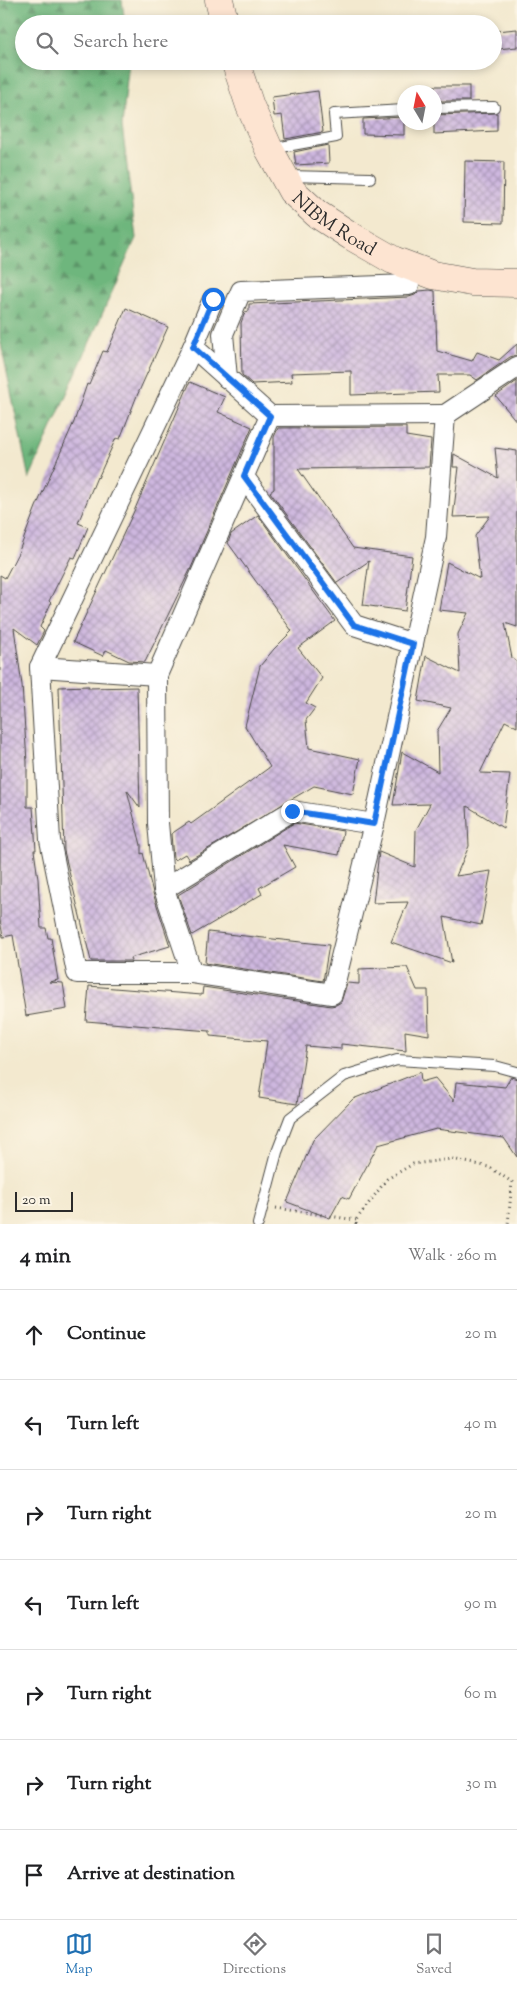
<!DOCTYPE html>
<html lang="en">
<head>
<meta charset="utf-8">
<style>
  body { margin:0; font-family:"Sorts Mill Goudy",serif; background:#f2f2f2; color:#202124 }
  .compass { position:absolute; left:397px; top:85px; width:45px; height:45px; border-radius:50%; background:#fff; box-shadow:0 2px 8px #0003; rotate:350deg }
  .scale { position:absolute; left:15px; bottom:12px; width:58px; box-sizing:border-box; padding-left:5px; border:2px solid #2b2b2b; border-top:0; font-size:14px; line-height:18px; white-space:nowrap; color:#2b2b2b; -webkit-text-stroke:4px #fcf5e5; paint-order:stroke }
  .stop { position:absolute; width:15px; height:15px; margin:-11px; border:4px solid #1a73e8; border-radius:50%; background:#fff }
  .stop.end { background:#1a73e8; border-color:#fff; box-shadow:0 1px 5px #0008 }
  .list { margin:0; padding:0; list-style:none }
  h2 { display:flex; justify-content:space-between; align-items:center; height:65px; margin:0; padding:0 20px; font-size:21px }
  h2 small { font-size:16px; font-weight:400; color:#757577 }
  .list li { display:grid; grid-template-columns:32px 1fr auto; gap:15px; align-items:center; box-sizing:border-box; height:90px; padding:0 20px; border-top:1px solid #e0e0e0 }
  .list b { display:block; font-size:19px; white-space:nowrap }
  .list em { font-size:16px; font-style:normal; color:#757577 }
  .icon { flex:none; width:28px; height:28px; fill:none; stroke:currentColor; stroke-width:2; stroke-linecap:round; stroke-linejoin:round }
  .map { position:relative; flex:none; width:517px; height:1224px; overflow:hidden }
  .search { position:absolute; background:#fff; box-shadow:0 2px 8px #0003; left:15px; right:15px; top:15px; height:55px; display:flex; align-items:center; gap:12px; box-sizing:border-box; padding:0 18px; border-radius:28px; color:#757577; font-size:19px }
  .sheet { height:695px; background:#fff }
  nav { display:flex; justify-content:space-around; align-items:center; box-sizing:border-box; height:70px; border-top:1px solid #e0e0e0; background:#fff; font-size:14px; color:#757577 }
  nav a { display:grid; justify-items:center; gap:2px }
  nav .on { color:#1f6fb2 }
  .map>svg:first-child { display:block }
  .forest { fill:url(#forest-firs); stroke:#4c7054 }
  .building { fill:url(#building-cross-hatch) }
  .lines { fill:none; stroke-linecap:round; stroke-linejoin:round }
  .service-casing { stroke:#494844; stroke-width:12 }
  .minor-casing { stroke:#494844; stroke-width:22 }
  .secondary-casing { stroke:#494844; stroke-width:29 }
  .path { stroke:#494844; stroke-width:3; stroke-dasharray:1 4; stroke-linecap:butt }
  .service { stroke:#fff; stroke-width:10 }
  .minor { stroke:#fff; stroke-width:20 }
  .secondary { stroke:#fde4d1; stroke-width:28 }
  .route { stroke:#1a73e8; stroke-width:6 }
  .labels { text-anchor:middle; stroke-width:4.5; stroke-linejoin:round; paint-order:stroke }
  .street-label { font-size:19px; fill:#2b2b2b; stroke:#fcf5e5 }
</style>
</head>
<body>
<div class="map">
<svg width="517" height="1224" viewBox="0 0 517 1224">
  <defs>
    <pattern id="forest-firs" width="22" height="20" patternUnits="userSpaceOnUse" patternTransform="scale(1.25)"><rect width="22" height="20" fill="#6eb67d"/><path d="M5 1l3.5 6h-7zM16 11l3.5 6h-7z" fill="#5b9467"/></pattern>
    <pattern id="building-cross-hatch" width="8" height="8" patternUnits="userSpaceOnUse" patternTransform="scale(1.25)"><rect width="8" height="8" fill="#ceb7df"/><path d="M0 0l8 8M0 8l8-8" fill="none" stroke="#a795b5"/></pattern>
  </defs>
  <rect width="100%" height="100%" fill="#fcf5e5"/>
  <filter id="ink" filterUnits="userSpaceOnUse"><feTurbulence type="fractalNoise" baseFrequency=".02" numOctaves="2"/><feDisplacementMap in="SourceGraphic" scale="10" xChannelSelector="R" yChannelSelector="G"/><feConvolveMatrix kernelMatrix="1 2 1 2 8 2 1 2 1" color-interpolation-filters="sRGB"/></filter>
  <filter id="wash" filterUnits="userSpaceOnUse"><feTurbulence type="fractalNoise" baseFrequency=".0096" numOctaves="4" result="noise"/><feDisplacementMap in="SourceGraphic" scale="20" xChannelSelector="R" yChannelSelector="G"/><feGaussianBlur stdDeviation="1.12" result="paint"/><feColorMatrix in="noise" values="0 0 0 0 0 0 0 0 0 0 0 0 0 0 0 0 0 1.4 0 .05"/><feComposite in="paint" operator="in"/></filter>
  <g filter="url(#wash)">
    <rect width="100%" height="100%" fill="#f3e9cf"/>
    <polygon class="forest" points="0,0 122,0 125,24 24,24 24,61 129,61 122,126 136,238 29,479 0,339"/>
    <g id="blocks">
      <g class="building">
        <polygon points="517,29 517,47 498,49 496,31"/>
        <rect x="434" y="86" width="35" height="15"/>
        <polygon points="318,91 323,132 285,139 282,115 274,116 272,97"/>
        <polygon points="497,113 497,131 434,134 434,115"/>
        <polygon points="404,117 404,135 363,134 363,119"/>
        <polygon points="328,145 329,163 296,165 294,152"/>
        <polygon points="465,161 504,162 503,223 464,222"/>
        <polygon points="430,290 435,291 437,351 472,361 477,352 499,360 517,344 517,355 510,357 477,380 470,375 438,375 439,392 351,395 351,371 291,373 292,382 252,384 242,375 241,323 245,312 249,311 249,304 409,297 415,295 419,291"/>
        <polygon points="126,308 168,327 136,398 120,439 116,438 98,478 97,477 78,523 88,527 75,558 71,557 49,601 51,603 40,627 44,631 37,645 14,628 22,685 27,762 27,807 33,807 36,850 34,850 38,879 41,928 46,928 48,938 51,938 58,980 49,982 63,983 67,1009 26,1016 13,935 3,937 0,920 0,575 5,578 19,551 36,507 74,422 87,384 89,385 103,351 107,352"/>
        <polygon points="517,381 517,422 496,396"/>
        <polygon points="190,382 225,397 218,412 252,427 191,568 145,662 129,661 106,650 103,656 73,642 135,509"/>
        <polygon points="406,427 406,436 431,440 429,467 298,469 353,548 412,556 405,611 363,605 369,561 337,583 270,492 274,489 274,437 278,428"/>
        <polygon points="495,448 517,451 517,627 505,623 512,658 517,662 517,727 505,721 480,773 510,774 503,828 467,806 469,846 456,876 491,871 481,925 444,917 452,963 391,942 408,902 373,903 379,852 415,867 416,830 430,804 393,805 402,752 438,772 437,731 451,708 418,701 426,656 460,673 458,634 468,613 439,610 447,562 480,579 475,536 490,516 453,517 459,467 453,467 454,454 498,478"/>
        <polygon points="258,515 335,621 298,648 322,678 306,703 315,708 306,720 309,748 360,759 353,794 314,786 189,860 185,854 175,860 173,858 171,834 189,822 191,824 270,767 245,726 260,666 274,649 292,631 228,543 231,534"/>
        <polygon points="89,686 88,688 137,687 140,808 127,790 141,845 141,854 143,853 153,893 170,946 130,958 131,961 91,961 64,851 59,687"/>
        <polygon points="294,823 343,831 339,855 283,845 295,867 259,888 262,894 192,935 178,895"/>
        <polygon points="208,932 329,945 323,981 205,963"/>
        <polygon points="407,967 417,990 428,990 429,1035 405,1031 406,1051 341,1044 341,1049 306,1046 297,1104 259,1098 267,1041 210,1036 210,1031 86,1021 89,986 202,995 203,987 331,1006 336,1005 341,1002 347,983 359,984 359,969"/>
        <polygon points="420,1072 421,1082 435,1078 454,1101 456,1082 505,1087 511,1077 517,1079 517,1157 504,1138 436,1129 378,1145 349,1199 342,1196 330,1218 287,1202 313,1140 353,1099"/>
      </g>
    </g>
  </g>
  <g filter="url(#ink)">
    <use href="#blocks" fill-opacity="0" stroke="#494844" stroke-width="1"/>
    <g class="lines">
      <defs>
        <g id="service">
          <polyline points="434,108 494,107"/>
          <polyline points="270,149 336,137 334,114 404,110"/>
          <polyline points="288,176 370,178"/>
          <polyline points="258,1224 277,1152 290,1118 344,1076 397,1060 495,1066 517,1072"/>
        </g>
        <g id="minor">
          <polyline points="213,299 193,347 40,667 50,840 77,973 192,973 332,994 374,824 436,537 445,415 517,367"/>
          <polyline points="193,347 270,416 445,415"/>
          <polyline points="227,378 223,334 241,291 409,285"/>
          <polyline points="244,477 354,625 413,644"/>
          <polyline points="40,667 157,675"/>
          <polyline points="164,889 292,811 374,824"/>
          <polyline points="192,973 164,889 158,823 157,675 270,416"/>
        </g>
        <g id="secondary">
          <polyline points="219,0 225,24"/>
          <path id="s1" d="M235 61 250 106 269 149 292 191 317 214 351 236 393 260 433 275 472 282 517 283"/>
        </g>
      </defs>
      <use href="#service" class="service-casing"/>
      <use href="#minor" class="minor-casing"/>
      <use href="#secondary" class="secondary-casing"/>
      <g class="path">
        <polyline points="276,1208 356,1220"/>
        <polyline points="356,1224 356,1220 387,1179 413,1164 452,1159 489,1167 512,1182 508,1224"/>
      </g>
      <use href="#service" class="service"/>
      <use href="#minor" class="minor"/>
      <use href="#secondary" class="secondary"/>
    </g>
  </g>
  <g class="lines" filter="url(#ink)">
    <polyline class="route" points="213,299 193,347 270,416 244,476 354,625 413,644 374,824 292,811"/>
  </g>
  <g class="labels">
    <g class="street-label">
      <text dy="7" stroke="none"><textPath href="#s1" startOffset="196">NIBM Road</textPath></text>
    </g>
  </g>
</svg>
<svg class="compass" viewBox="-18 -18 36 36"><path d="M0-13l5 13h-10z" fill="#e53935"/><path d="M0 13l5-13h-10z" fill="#757577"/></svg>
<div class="scale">20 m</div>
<div class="stop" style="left:213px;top:299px"></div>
<div class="stop end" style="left:292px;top:811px"></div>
<div class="search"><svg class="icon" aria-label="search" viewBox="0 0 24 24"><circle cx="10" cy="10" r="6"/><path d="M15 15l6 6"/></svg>Search here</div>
</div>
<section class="sheet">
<h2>4 min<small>Walk · 260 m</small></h2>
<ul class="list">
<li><svg class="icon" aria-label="ahead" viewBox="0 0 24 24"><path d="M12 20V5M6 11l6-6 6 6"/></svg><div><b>Continue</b></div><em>20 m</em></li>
<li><svg class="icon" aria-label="left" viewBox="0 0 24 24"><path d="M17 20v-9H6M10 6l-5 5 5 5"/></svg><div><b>Turn left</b></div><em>40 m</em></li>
<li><svg class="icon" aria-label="right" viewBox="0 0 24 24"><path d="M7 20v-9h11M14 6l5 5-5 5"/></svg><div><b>Turn right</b></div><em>20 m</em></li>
<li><svg class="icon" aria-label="left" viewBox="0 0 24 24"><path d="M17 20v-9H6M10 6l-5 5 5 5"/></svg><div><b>Turn left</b></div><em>90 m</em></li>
<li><svg class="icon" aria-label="right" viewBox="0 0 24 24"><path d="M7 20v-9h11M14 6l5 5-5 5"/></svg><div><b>Turn right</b></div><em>60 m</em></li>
<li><svg class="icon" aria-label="right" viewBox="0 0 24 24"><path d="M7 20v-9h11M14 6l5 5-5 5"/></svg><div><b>Turn right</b></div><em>30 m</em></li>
<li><svg class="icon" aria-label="arrive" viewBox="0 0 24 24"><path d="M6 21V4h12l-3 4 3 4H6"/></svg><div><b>Arrive at destination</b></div></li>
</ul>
</section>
<nav>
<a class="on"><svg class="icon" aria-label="map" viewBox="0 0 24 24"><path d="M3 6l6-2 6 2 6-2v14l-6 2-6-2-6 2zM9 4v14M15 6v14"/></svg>Map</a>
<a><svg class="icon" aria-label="directions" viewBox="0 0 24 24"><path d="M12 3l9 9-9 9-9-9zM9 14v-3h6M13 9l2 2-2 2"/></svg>Directions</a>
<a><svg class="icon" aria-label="saved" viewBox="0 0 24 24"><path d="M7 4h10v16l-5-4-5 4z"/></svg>Saved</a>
</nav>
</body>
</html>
